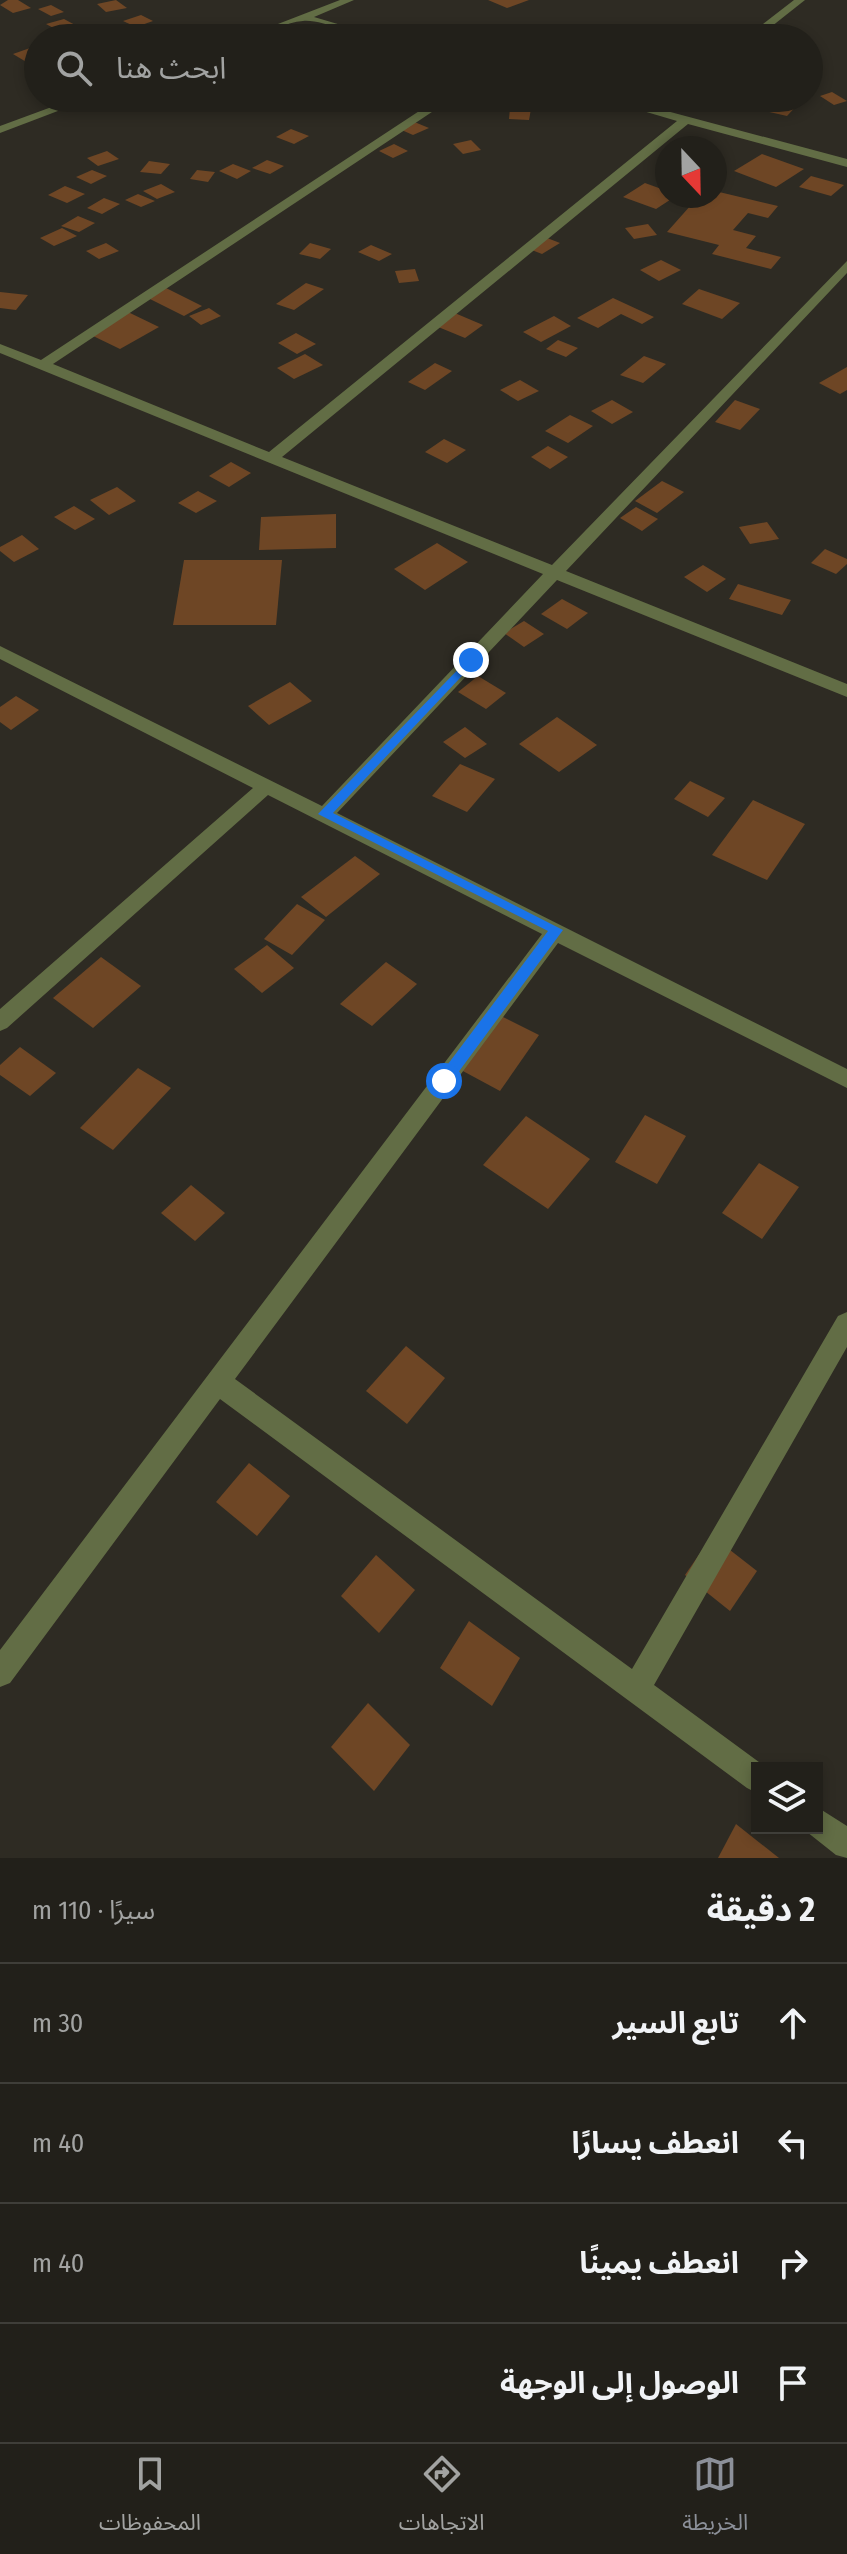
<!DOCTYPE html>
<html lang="ar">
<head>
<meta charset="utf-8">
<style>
  body { margin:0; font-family:"Fira Sans Condensed","Noto Sans Arabic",sans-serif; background:#2a2823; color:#f1f3f6; direction:rtl }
  .controls { position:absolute; right:24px; bottom:24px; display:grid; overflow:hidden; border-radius:0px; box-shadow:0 4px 12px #0003 }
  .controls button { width:72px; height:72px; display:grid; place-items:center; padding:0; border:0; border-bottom:2px solid #3f3e39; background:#22201a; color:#f1f3f6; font:40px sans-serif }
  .compass { position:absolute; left:655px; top:136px; width:72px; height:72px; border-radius:50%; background:#22201a; box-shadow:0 4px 12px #0003; rotate:158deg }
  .stop { position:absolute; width:24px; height:24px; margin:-18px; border:6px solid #1a73e8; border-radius:50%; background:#fff }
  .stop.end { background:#1a73e8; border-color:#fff; box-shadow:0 2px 8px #0008 }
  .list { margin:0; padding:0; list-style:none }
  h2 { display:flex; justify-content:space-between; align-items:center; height:104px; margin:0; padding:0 32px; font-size:34px }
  h2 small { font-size:26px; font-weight:400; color:#a2a3a2 }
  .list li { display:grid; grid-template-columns:52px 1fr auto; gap:24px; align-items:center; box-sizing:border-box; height:120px; padding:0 32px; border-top:2px solid #3f3e39 }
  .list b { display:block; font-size:30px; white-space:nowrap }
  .list em { font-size:26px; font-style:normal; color:#a2a3a2 }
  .icon { flex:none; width:44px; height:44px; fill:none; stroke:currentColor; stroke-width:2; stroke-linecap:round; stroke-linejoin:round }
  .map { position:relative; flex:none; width:847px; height:1858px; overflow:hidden; direction:ltr }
  .search { position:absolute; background:#22201a; box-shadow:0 4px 12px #0003; left:24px; right:24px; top:24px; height:88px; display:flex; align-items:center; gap:20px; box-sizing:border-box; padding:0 28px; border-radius:44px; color:#a2a3a2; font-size:30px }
  .sheet { height:584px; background:#22201a }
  nav { display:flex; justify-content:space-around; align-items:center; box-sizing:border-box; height:112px; border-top:2px solid #3f3e39; background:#22201a; font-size:22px; color:#a2a3a2 }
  nav a { display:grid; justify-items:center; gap:4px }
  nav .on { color:#8c9099 }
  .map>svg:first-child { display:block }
  .building { fill:#6e4625 }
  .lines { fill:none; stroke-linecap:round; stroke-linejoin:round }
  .minor { fill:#626d45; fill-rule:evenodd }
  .route { fill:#1a73e8 }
</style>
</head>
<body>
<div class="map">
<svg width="847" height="1858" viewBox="0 0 847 1858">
  <rect width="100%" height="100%" fill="#2e2b23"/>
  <g class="building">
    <polygon points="8,0 18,0 31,8 13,13 0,5"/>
    <polygon points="116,0 127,8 106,12 97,4"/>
    <polygon points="488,0 529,0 507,8"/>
    <polygon points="51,5 64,12 51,16 38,9"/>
    <polygon points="141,15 153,21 136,27 123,21"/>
    <polygon points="64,19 77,26 59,31 46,24"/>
    <polygon points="315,29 328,37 293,36"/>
    <polygon points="30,48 38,53 38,69 13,54"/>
    <polygon points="832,92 847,101 834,105 820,96"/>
    <polygon points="777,98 783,98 800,102 787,116 765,111"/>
    <polygon points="510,108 531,109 529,120 509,119"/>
    <polygon points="412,121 429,128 413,135 397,128"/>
    <polygon points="291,129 309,136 294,144 276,137"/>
    <polygon points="471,140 481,150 463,154 453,144"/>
    <polygon points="394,144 408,151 393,158 379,151"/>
    <polygon points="107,151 119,159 98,166 87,158"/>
    <polygon points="762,154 804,169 776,187 734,171"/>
    <polygon points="267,160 284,166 270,174 252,168"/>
    <polygon points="149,161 170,164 161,174 140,172"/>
    <polygon points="233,164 251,171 237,179 219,171"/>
    <polygon points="92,170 107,176 91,184 76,177"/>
    <polygon points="197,170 215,172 208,182 190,179"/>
    <polygon points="811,176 844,185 831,196 799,187"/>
    <polygon points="645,183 667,191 667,196 676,196 656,209 623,197"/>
    <polygon points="161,184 175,192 157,199 143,191"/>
    <polygon points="65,186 85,194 67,203 48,195"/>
    <polygon points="715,191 778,206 768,218 748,213 733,230 756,236 746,248 781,257 771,269 712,254 719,245 667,232 699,196 715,196"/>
    <polygon points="138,194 155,201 141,207 125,200"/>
    <polygon points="104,198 120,204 102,214 87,208"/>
    <polygon points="78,216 95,223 79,232 61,226"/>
    <polygon points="648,224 657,235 634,239 625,228"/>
    <polygon points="62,228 77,236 54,246 40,238"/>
    <polygon points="542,236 560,243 542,254 524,247"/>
    <polygon points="106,243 119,251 99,259 86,251"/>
    <polygon points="310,243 331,249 320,259 299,254"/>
    <polygon points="371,245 392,254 379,261 358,252"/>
    <polygon points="661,260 681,270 659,281 640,270"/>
    <polygon points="415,269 419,281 399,283 395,271"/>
    <polygon points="306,283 324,289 294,310 276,304"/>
    <polygon points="160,285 202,306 184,316 142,295"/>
    <polygon points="699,289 740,303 722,319 682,304"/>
    <polygon points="0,292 28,295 16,310 0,308"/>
    <polygon points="613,298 654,317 642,324 621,314 598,328 577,318"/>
    <polygon points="209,308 221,316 201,325 189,316"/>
    <polygon points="450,311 483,325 465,338 431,324"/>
    <polygon points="128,312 159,327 120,349 89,334"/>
    <polygon points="554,316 571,326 541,342 523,332"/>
    <polygon points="296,333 316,344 297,354 278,343"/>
    <polygon points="558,340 578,348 566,357 546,349"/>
    <polygon points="305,354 323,365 294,379 277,368"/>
    <polygon points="644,356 666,364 643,383 620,375"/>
    <polygon points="435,363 452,371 425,390 408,382"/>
    <polygon points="847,367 847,390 840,394 819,383"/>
    <polygon points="520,380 539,391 518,401 500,390"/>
    <polygon points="612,400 633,412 612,424 591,411"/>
    <polygon points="735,400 760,409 740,430 715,422"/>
    <polygon points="570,415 593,426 568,443 545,431"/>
    <polygon points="444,439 466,450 447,463 425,452"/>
    <polygon points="548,446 568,457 550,469 531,457"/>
    <polygon points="231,462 251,473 229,487 209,476"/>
    <polygon points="662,481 684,492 657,513 635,501"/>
    <polygon points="117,487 136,501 109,515 90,500"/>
    <polygon points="198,491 217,501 196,513 178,503"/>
    <polygon points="74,506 95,519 75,530 54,517"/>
    <polygon points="636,507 658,519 642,531 620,518"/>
    <polygon points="336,514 336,548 259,550 261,517"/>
    <polygon points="767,522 779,539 750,544 739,527"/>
    <polygon points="22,535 39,549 14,562 0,551 0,547"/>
    <polygon points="437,543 468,562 425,590 394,569"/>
    <polygon points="825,549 847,559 847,564 836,574 811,563"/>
    <polygon points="184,560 282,560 276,625 173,625"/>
    <polygon points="703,565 726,579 707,592 684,577"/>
    <polygon points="738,584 791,600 782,615 729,599"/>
    <polygon points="562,599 588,613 567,629 541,614"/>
    <polygon points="524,621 544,634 524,647 504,633"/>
    <polygon points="478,676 506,693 486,709 458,692"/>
    <polygon points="290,682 312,701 269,725 248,706"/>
    <polygon points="16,696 39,710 11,730 0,722 0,707"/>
    <polygon points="557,717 597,745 559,772 519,744"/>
    <polygon points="465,727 487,744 465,758 443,742"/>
    <polygon points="460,764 495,779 467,812 432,796"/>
    <polygon points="690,781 725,798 708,817 674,799"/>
    <polygon points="753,800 805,824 767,880 712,855"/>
    <polygon points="355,856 380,874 326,917 301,897"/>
    <polygon points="297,904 325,920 292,955 264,939"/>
    <polygon points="267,945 294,968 262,993 234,969"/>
    <polygon points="101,957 141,986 93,1028 53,998"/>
    <polygon points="386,962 417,984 372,1026 340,1004"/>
    <polygon points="501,1016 539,1035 500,1091 461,1070"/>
    <polygon points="20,1047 56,1073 30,1096 0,1075 0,1065"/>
    <polygon points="138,1068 171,1088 113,1150 80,1128"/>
    <polygon points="645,1115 686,1136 657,1184 615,1162"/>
    <polygon points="526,1116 590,1159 548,1209 483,1165"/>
    <polygon points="759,1163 799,1187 762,1239 722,1213"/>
    <polygon points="191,1185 225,1213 195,1241 161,1213"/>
    <polygon points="406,1346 445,1378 407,1424 366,1391"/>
    <polygon points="249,1463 290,1496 257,1536 216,1502"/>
    <polygon points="712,1536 757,1571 730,1611 685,1575"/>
    <polygon points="376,1555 415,1590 379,1633 341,1596"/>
    <polygon points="469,1621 520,1658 492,1706 440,1668"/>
    <polygon points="368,1703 410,1745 374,1791 331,1747"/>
    <polygon points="736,1824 779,1858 718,1858"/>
  </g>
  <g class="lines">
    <g class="minor">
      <path d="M340 0H354L314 17 385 38C358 38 323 19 303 21 282 22 264 38 242 38Z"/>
      <polygon points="794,0 805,0 757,38 745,38"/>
      <polygon points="76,98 92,98 0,133 0,126"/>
      <polygon points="439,98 453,98 53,364 269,452 677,121 599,98 618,98 847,159 847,167 688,124 282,457 552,565 847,261 847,273 566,571 847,684 847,697 557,580 337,813 847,1069 847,1088 558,943 235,1379 632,1669 838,1316 847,1312 847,1347 654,1685 767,1768 757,1768 757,1793 747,1788 220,1399 10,1683 0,1687 0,1650 542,934 268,795 7,1028 0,1031 0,1009 253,788 0,659 0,646 322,806 543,574 0,353 0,344 41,360"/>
      <polygon points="817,1807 847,1826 847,1858 836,1855 807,1832 805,1828 817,1828"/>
    </g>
  </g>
  <polygon class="route" points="471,656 475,662 333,813 563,930 449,1085 439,1085 439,1076 548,931 318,814"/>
</svg>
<div class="controls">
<button><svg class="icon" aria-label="layers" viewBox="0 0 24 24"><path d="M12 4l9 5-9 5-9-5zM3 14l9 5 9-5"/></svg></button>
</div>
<svg class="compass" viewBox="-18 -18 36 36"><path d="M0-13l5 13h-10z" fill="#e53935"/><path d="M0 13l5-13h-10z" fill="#a2a3a2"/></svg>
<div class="stop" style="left:444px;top:1081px"></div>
<div class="stop end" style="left:471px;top:660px"></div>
<div class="search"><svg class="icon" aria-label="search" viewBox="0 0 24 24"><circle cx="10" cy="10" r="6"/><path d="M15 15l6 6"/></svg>ابحث هنا</div>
</div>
<section class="sheet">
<h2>2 دقيقة<small>سيرًا · 110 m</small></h2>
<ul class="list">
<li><svg class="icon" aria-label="ahead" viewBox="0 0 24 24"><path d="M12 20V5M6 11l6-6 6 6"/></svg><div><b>تابع السير</b></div><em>30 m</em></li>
<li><svg class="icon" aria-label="left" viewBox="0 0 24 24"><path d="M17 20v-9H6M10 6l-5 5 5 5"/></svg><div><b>انعطف يسارًا</b></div><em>40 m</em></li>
<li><svg class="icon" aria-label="right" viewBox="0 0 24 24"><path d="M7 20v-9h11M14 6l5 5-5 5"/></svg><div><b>انعطف يمينًا</b></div><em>40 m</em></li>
<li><svg class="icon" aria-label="arrive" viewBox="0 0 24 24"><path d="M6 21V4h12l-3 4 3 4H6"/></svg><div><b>الوصول إلى الوجهة</b></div></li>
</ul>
</section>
<nav>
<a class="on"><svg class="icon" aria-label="map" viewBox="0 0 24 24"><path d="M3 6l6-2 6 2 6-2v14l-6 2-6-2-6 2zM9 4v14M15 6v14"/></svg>الخريطة</a>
<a><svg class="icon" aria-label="directions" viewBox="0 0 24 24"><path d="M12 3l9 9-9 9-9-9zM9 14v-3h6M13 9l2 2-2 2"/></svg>الاتجاهات</a>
<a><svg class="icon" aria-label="saved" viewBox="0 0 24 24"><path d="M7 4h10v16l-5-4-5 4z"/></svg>المحفوظات</a>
</nav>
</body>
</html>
